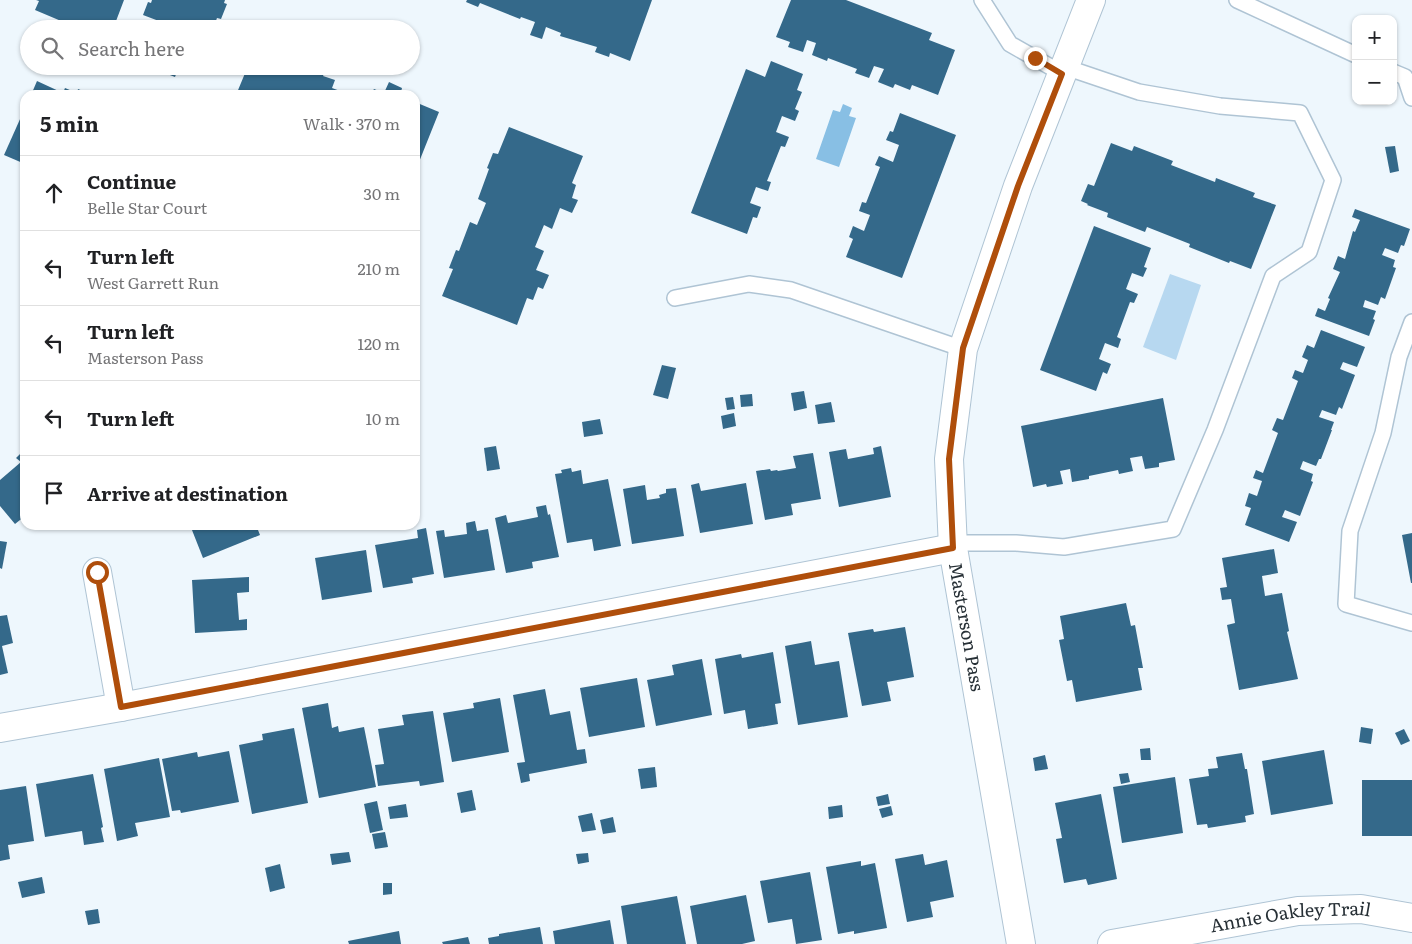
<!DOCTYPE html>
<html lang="en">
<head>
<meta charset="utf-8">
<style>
  body { margin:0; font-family:Literata,serif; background:#f6f6f6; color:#202124 }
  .controls { position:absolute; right:15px; top:15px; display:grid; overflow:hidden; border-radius:10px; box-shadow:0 1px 4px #0004 }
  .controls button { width:45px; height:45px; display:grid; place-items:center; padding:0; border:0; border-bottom:1px solid #e0e0e0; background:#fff; color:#202124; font:25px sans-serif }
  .stop { position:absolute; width:15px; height:15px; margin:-11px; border:4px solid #af4e0b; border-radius:50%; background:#fff }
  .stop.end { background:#af4e0b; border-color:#fff; box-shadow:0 1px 5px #0008 }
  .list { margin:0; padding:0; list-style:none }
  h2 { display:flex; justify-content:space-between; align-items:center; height:65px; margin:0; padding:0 20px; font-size:21px }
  h2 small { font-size:16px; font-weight:400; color:#757577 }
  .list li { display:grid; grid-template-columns:32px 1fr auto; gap:15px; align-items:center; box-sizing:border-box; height:75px; padding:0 20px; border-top:1px solid #e0e0e0 }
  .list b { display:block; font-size:19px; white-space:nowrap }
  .list p { margin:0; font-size:16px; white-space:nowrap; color:#757577 }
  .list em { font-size:16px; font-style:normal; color:#757577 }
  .icon { flex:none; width:28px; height:28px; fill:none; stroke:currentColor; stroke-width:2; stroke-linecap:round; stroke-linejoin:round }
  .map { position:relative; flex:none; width:1412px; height:944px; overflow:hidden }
  .search { position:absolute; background:#fff; box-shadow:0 1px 4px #0004; left:20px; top:20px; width:400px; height:55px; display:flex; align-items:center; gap:12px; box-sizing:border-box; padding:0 18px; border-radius:28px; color:#757577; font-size:19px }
  .panel { position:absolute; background:#fff; box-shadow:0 1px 4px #0004; left:20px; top:90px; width:400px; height:440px; border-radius:15px }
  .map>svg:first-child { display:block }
  .green { fill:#b7d8f0 }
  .water { fill:#88bfe4 }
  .building { fill:#34698a }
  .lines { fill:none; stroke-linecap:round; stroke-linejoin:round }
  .service-casing { stroke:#afc4d4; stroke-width:18 }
  .minor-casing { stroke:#afc4d4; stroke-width:30 }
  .service { stroke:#fff; stroke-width:15 }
  .minor { stroke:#fff; stroke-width:28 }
  .route { stroke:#af4e0b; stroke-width:6 }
  .labels { text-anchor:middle; stroke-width:5; stroke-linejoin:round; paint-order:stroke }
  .street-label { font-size:18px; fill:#273036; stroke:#fff }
</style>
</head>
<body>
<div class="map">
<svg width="1412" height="944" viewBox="0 0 1412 944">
  <rect width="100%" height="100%" fill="#eef7fd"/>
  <polygon class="green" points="1170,274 1201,285 1176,360 1143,347"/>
  <polygon class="water" points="843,104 852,108 849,116 856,118 839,167 816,159 833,110 840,112"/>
  <g class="building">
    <polygon points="36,0 124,0 113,29 89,29 83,26 82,29 80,29 35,10 39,1"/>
    <polygon points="152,0 225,0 224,3 227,4 221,19 217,18 214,26 220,29 180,29 143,15 148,2 151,3"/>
    <polygon points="467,0 652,0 630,61 610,53 609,57 595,52 597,47 560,36 561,33 546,27 542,39 530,35 535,22 521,17 520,19 480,3 478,7 466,2"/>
    <polygon points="791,0 846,0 932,33 929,40 955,50 938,95 912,85 910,90 895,84 893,88 878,82 884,69 874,66 869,78 855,73 857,69 828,58 827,61 812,55 816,43 807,40 803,52 788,47 790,42 776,37"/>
    <polygon points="771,61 803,74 797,90 802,92 795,109 799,111 795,121 782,116 776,132 789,137 785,147 781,146 767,181 771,182 768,191 756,187 750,203 761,207 757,218 753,217 747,234 691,213 746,69 765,77"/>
    <polygon points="147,66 179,66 175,77"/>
    <polygon points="248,66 311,66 325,72 323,76 335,80 332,88 351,95 236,95"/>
    <polygon points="37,81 63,93 65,88 77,93 78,89 93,95 31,95"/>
    <polygon points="389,82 402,88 401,92 409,95 358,95 360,90 371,94 374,89 384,93"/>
    <polygon points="415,102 439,112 415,172"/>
    <polygon points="25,108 25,164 4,155"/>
    <polygon points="900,113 956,135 902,278 846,257 853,239 849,237 853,226 864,231 870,215 859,211 862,202 866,203 880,167 875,165 879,156 893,162 899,145 886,140 890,131 893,132"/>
    <polygon points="509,127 583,156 572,183 576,185 572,198 578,200 572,213 560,208 552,229 544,225 535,247 544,251 536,270 549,275 543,289 538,287 533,300 527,298 517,325 442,296 453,269 449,268 456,250 459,251 470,222 477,225 486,203 478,199 489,169 487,168 493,153 498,154"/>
    <polygon points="1111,143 1132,151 1134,146 1173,161 1171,165 1215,182 1216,178 1255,193 1253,197 1276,205 1251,269 1230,261 1229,263 1189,247 1190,244 1147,227 1145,232 1107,217 1108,213 1087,205 1088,204 1081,201 1088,184 1094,186"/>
    <polygon points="1395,146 1399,171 1390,173 1385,147"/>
    <polygon points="1355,209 1410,229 1404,246 1401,245 1398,253 1385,248 1382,255 1395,260 1393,267 1396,268 1385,299 1381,297 1378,305 1365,300 1363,307 1376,311 1373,319 1375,320 1369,336 1315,316 1318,308 1325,311 1330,299 1328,298 1340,272 1333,269 1338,256 1345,259 1353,231 1355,232 1360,220 1352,217"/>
    <polygon points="1094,226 1151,248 1144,267 1147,268 1143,277 1132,273 1126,289 1138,294 1134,303 1130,302 1117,337 1121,339 1118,348 1105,343 1099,359 1111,364 1107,374 1103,372 1096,391 1040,370"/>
    <polygon points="1321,330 1365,347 1357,367 1343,362 1340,369 1355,375 1342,409 1339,407 1336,415 1322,410 1319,417 1334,422 1331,430 1332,430 1321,459 1319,459 1316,466 1303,461 1300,469 1313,474 1311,481 1313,482 1300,516 1285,510 1282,517 1297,522 1289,542 1245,525 1251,508 1245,506 1249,493 1257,496 1262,481 1253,478 1256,470 1263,473 1278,433 1272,430 1277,418 1283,420 1298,381 1292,378 1295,370 1303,373 1308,360 1302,357 1307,345 1314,348"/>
    <polygon points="662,365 676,368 668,399 653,395"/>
    <polygon points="804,391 807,408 794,411 791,393"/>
    <polygon points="752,394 753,406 741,407 740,395"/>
    <polygon points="733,397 735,409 727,410 725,398"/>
    <polygon points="1163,398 1175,460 1159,463 1159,467 1145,469 1142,456 1130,458 1133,471 1119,474 1118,470 1089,476 1089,479 1072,482 1070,469 1060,471 1063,484 1047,487 1046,484 1033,487 1021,426"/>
    <polygon points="831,402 835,422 818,424 815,405"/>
    <polygon points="734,413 736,426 723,429 721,416"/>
    <polygon points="600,419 603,434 584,437 582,422"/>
    <polygon points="496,446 500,469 487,471 484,448"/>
    <polygon points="881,446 891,497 839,507 829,452 846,449 848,459 874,454 873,448"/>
    <polygon points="23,451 25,453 25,516 15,524 0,506 0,480 21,462 16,458"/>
    <polygon points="813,453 821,499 791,504 793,515 765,520 756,471 770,469 771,471 777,470 778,471 796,468 793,456"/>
    <polygon points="571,468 572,472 581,470 583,484 608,479 621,546 594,551 592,539 567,543 555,474 562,473 561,470"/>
    <polygon points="699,483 701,491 746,483 753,524 700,533 691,485"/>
    <polygon points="645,485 647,500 660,498 659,495 666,493 666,489 676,488 684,536 632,544 623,489"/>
    <polygon points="546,505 548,515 550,514 559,557 532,562 533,568 506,573 495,518 506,515 508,523 538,517 536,507"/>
    <polygon points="475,521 477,531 488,529 495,570 444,578 436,531 444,530 445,537 467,534 466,523"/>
    <polygon points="190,525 256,525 260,535 203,558"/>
    <polygon points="426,528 434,574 412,578 413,583 383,588 375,545 418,538 417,530"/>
    <polygon points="1412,533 1412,583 1411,583 1402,535"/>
    <polygon points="0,541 7,542 2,569 0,568"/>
    <polygon points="1274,549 1278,573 1262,576 1265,596 1282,593 1289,631 1287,632 1298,679 1239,690 1227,625 1235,623 1231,599 1222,600 1220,588 1227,587 1222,558"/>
    <polygon points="366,550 372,592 322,600 315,558"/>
    <polygon points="249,577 249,592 237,593 239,620 247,619 247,630 195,633 192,580"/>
    <polygon points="1126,603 1131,626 1135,625 1143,668 1138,668 1142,690 1076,702 1072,680 1067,681 1059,640 1064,639 1060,616"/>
    <polygon points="7,615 13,643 2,646 8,673 0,675 0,616"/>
    <polygon points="905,627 914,677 887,682 891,701 862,706 848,633 873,629 874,632"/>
    <polygon points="811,641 815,665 839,661 848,717 798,725 785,646"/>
    <polygon points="773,652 781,703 775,704 778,724 748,729 745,710 724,714 715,659 741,654 742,658"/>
    <polygon points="702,659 712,715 656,726 647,680 674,675 672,665"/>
    <polygon points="637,678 645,727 589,737 580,688"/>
    <polygon points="545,689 550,715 570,711 577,750 585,749 587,763 529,774 530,781 521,783 517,763 525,762 513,695"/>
    <polygon points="500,698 509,752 452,762 443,713 474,708 473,703"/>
    <polygon points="328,703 332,728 338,726 339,732 364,727 376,787 319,798 302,708"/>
    <polygon points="433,711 444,782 420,786 419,781 378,786 375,765 384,764 378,729 404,725 402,715"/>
    <polygon points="1361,727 1373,729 1371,744 1359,742"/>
    <polygon points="294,728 308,803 252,814 239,745 263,740 262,734"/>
    <polygon points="1404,729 1410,741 1401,745 1395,733"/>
    <polygon points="1150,748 1151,760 1141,760 1140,749"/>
    <polygon points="1324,750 1333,804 1271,815 1262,761"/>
    <polygon points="229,751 239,802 181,813 180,810 172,811 162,759 197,752 198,757"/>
    <polygon points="1242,753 1245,769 1247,769 1254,814 1245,816 1246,822 1208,828 1207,824 1197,825 1189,779 1209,776 1208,769 1218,768 1216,757"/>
    <polygon points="1045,755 1048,769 1035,771 1033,758"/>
    <polygon points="159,758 170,817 135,823 138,836 117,841 104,769"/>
    <polygon points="655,767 657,787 641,789 638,769"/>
    <polygon points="1128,773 1130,782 1121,784 1119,774"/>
    <polygon points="93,774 103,827 101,828 104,842 84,845 82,831 45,837 36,784"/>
    <polygon points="1175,777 1183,833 1122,843 1113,787"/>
    <rect x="1362" y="780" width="50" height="56"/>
    <polygon points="26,786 34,841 8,845 10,859 0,861 0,790"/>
    <polygon points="472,790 476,810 461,813 457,793"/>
    <polygon points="888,794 890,804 878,806 876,797"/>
    <polygon points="1101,794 1117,879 1088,885 1086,879 1064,883 1056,839 1062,838 1055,803"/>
    <polygon points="377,801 383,830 370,833 364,804"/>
    <polygon points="406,804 408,817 390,819 388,807"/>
    <polygon points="842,805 843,817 829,819 828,807"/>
    <polygon points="891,806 893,815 882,818 879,809"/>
    <polygon points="592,813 596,830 582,832 578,816"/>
    <polygon points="613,817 616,832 603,834 600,820"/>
    <polygon points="385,832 388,847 375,849 372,834"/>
    <polygon points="349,852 351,862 332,865 330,854"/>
    <polygon points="588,853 589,862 578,864 576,854"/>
    <polygon points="923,854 925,865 947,860 954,897 930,902 933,917 907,922 895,859"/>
    <polygon points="861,861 861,866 875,863 887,928 854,934 854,931 838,934 826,867"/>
    <polygon points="280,864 285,888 270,892 265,868"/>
    <polygon points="810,872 822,940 796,944 792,919 768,923 760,881"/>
    <polygon points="42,877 45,893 22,898 18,882"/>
    <polygon points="383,883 392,883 392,894 383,895"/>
    <polygon points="746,895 755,941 742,944 697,944 690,906"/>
    <polygon points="677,896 686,944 627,944 621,906"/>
    <polygon points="98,909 100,923 88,925 85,911"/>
    <polygon points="610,920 614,944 555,944 553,931"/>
    <polygon points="540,927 543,944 489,944 488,938 499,936 499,934"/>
    <polygon points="399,931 401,944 349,944 348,941"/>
    <polygon points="468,937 470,944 443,944 442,942"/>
  </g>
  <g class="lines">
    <defs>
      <g id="service">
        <polyline points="982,0 1010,44 1063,74"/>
        <polyline points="1237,0 1356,55"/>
        <polyline points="1393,72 1405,77 1412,98"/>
        <polyline points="675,298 749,284 791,290 963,349"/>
        <polyline points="1412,322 1399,357 1383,433 1350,531 1346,604 1412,623"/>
        <polyline points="953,543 1016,543 1064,547 1173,529 1215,430 1273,276 1309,252 1333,180 1300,113 1220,106 1139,92 1065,67"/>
      </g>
      <g id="minor">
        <polyline points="97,572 121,707"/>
        <polyline points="0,728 121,707 953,548"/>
        <polyline points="1021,944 953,548 949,459 963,349 1018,186 1091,0"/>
        <path id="s1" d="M1112 944 1298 911 1361 909 1412 918"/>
      </g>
    </defs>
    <use href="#service" class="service-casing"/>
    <use href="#minor" class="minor-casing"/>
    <use href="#service" class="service"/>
    <use href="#minor" class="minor"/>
  </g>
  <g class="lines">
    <polyline class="route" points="97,572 121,707 953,548 949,459 963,348 1018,186 1062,74 1035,58"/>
  </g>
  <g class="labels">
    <g class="street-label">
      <text transform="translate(966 627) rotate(80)" y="6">Masterson Pass</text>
      <text dy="6" stroke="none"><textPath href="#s1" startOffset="181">Annie Oakley Trail</textPath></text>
    </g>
  </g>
</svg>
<div class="controls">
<button>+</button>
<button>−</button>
</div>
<div class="stop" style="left:97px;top:572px"></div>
<div class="stop end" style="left:1035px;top:58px"></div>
<div class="search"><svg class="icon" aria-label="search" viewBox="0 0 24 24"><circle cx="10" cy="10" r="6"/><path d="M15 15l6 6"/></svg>Search here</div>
<section class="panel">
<h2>5 min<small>Walk · 370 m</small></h2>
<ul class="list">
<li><svg class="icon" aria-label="ahead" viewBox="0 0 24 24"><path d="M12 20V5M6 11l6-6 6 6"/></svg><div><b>Continue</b><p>Belle Star Court</p></div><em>30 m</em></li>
<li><svg class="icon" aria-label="left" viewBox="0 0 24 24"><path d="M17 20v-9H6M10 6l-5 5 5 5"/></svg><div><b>Turn left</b><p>West Garrett Run</p></div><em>210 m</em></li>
<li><svg class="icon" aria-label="left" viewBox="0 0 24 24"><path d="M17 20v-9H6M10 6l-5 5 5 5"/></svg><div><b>Turn left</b><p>Masterson Pass</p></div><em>120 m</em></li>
<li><svg class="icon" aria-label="left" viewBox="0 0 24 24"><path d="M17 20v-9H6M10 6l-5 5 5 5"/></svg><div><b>Turn left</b></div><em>10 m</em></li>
<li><svg class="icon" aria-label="arrive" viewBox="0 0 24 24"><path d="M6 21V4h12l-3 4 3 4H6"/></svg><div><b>Arrive at destination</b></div></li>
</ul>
</section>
</div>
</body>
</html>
